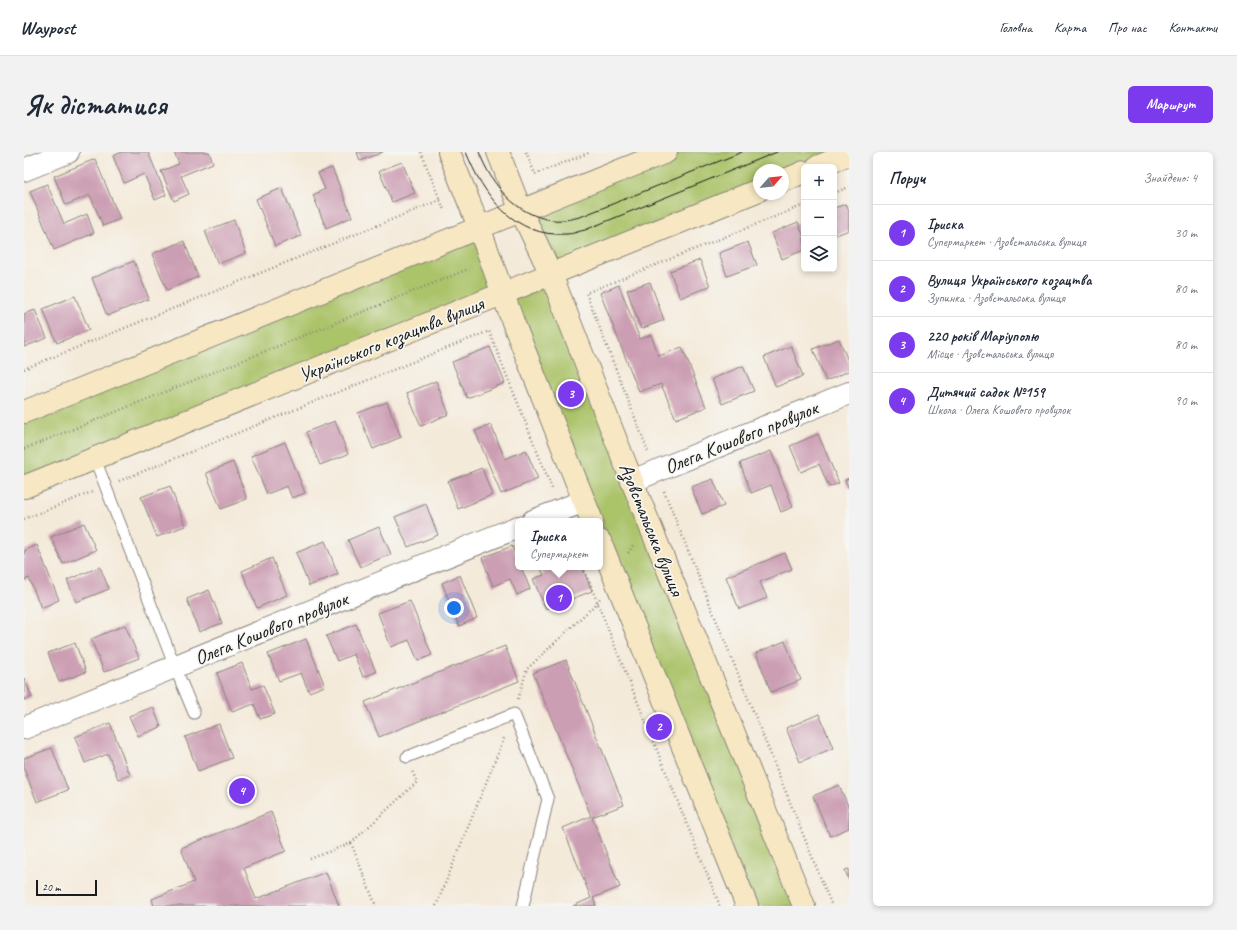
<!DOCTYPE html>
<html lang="uk">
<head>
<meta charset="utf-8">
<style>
  body { margin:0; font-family:Caveat,sans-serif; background:#f2f2f3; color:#1f2937 }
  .controls { position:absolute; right:12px; top:12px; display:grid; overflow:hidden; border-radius:6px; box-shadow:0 2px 6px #0003 }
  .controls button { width:36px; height:36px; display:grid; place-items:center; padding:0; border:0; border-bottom:1px solid #e0e1e3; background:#fff; color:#1f2937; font:20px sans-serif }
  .compass { position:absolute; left:729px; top:12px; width:36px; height:36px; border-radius:50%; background:#fff; box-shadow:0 2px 6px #0003; rotate:63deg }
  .scale { position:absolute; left:12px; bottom:10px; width:61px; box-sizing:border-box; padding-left:4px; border:2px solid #1c1c1c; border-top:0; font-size:11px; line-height:14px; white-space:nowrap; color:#1c1c1c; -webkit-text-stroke:3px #f6f6f2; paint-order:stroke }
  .you { position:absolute; left:430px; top:456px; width:14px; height:14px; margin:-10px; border:3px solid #fff; border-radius:50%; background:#1a73e8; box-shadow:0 0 0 6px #1a73e833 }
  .badge { display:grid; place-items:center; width:26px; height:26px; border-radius:50%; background:#7c3aed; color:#fff; font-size:13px; font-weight:700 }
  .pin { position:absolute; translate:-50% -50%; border:2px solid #fff; box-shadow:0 1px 4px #0006 }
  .popup { position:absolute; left:491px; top:366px; width:88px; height:52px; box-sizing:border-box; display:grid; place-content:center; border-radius:6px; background:#fff; filter:drop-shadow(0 1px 3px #0005); font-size:13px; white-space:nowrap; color:#747a83 }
  .popup b { font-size:15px; color:#1f2937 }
  .popup::after { content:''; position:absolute; left:50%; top:100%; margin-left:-8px; border:8px solid transparent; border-top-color:#fff }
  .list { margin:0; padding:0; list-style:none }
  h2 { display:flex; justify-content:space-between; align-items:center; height:52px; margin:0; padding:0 16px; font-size:17px }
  h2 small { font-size:13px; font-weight:400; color:#747a83 }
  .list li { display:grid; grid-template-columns:26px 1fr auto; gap:12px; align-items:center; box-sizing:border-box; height:56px; padding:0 16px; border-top:1px solid #e0e1e3 }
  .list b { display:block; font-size:15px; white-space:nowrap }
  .list p { margin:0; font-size:13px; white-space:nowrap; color:#747a83 }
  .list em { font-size:13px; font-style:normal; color:#747a83 }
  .icon { flex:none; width:22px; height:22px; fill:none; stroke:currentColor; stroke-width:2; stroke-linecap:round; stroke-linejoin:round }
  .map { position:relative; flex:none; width:825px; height:754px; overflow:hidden; border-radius:6px }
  header { display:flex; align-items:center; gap:24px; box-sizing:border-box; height:56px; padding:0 20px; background:#fff; border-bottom:1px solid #e0e1e3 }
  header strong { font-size:19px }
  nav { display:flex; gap:22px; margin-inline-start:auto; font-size:14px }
  .intro { display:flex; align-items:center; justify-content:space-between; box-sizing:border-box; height:96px; padding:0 24px }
  h1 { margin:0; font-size:28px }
  .button { padding:10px 18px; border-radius:6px; background:#7c3aed; color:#fff; font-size:14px; font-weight:700 }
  main { display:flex; gap:24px; padding:0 24px }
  aside { flex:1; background:#fff; border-radius:6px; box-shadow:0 2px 6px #0003 }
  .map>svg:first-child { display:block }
  .green { fill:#abc369; stroke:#647042 }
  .building { fill:#cc9eb3 }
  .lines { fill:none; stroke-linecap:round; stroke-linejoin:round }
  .lane-casing { stroke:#88837b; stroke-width:13 }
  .street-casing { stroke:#88837b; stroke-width:24 }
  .secondary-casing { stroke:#88837b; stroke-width:24 }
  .path { stroke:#88837b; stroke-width:2.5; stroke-dasharray:1 3; stroke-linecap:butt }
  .lane { stroke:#fff; stroke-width:11 }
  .street { stroke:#fff; stroke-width:22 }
  .secondary { stroke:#f7e8c3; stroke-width:22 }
  .tram { stroke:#1c1c1c; stroke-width:1 }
  .labels { text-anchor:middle; stroke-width:3.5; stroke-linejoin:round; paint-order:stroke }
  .street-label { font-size:20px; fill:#1c1c1c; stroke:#f6f6f2 }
</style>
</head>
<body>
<header>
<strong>Waypost</strong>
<nav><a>Головна</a><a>Карта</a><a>Про нас</a><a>Контакти</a></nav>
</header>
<div class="intro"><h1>Як дістатися</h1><a class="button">Маршрут</a></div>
<main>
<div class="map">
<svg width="825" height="754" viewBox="0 0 825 754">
  <rect width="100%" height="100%" fill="#f6f6f2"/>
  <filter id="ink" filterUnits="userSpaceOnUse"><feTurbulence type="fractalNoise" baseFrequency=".025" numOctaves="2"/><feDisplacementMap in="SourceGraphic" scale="8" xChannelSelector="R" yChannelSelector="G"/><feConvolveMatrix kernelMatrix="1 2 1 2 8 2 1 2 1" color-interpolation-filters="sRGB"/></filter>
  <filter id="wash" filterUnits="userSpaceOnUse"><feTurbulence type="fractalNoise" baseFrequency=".012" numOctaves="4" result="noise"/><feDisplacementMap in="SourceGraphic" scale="16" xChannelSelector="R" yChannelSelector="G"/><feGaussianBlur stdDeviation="0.9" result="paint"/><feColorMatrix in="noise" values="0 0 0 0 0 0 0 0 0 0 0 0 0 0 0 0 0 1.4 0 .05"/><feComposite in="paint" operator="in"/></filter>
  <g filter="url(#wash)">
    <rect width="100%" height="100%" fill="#f4eada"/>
    <g class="green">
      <polygon points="660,0 812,0 759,21 759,18 735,18 735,31 529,114 507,62"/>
      <polygon points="450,85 468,138 0,328 0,266"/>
      <polygon points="524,130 775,754 730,754 486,145"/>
    </g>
    <g id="blocks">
      <g class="building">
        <polygon points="98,0 124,0 142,43 131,48 120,22 100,31 89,4"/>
        <polygon points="150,0 185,0 189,11 157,24 165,42 150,49 137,19 155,12"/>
        <polygon points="333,0 359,0 336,9"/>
        <polygon points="71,7 96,67 79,74 66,43 42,53 30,24"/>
        <polygon points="378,10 391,41 368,50 355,19"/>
        <polygon points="308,16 328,65 302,76 289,43 301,37 294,21"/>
        <polygon points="23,32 40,72 63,62 70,81 30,98 6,39"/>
        <polygon points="258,36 277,84 251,94 232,47"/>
        <polygon points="822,52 825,58 825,78 810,84 810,56"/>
        <polygon points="210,68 222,101 194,112 181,79"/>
        <polygon points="774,70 780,85 780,98 758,107 748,81"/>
        <polygon points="160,89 174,125 143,138 128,102"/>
        <polygon points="724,90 733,113 703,124 695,101"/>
        <polygon points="676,108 686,134 656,146 646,119"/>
        <polygon points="110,109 125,147 83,164 68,126"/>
        <polygon points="626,130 640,168 617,177 603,138"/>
        <polygon points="595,133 616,187 627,183 635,204 658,195 682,255 652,267 637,232 615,240 576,141"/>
        <polygon points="51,144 65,178 33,191 19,157"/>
        <polygon points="11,158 23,186 0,195 0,162"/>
        <polygon points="815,187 825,211 825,219 802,229 789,197"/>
        <polygon points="767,194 779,224 752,235 740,205"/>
        <polygon points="466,195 481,231 443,246 428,210"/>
        <polygon points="719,214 730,239 698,252 688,227"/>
        <polygon points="412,229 425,262 397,274 383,241"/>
        <polygon points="363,250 377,285 349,297 334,261"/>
        <polygon points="311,269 324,302 296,313 282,280"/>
        <polygon points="467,273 481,307 502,298 514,327 477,342 451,279"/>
        <polygon points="794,282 815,331 805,335 795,312 777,320 766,294"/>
        <polygon points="261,290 281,341 268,346 263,334 243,342 227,304"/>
        <polygon points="747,299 769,355 757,360 747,333 727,341 716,311"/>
        <polygon points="209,310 223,347 197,357 182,321"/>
        <polygon points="458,316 468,343 434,357 424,329"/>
        <polygon points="825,326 825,337 821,328"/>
        <polygon points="689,327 700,354 678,362 667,335"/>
        <polygon points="146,334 161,374 133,385 117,345"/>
        <polygon points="402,352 414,383 384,395 371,365"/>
        <polygon points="60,371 72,398 39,412 27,385"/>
        <polygon points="355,375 367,402 336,415 324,388"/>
        <polygon points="301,389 314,422 285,434 272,401"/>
        <polygon points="13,393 35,448 17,456 5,426 0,428 0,399"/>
        <polygon points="488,394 494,408 494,415 497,415 506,437 493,443 486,427 469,434 458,406"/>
        <polygon points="761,401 768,417 736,430 743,446 715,457 702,425"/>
        <polygon points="248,406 263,443 233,456 218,419"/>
        <polygon points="76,415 85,437 52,450 43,428"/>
        <polygon points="516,415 558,415 568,439 522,457 509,427 520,423"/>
        <polygon points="436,423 453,466 435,474 418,431"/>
        <polygon points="185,438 198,471 175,480 163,447"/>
        <polygon points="386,449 408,503 394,509 385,488 367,495 354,461"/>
        <polygon points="332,472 352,520 339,525 330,502 313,509 302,484"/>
        <polygon points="101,473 115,506 80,520 67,487"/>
        <polygon points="282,487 301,534 285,540 277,521 255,529 244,502"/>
        <polygon points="761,489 777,528 747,540 732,501"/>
        <polygon points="51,491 62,520 35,530 24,501"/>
        <polygon points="481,494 495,529 355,585 341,550"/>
        <polygon points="542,508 600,653 568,665 596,735 569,746 572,754 549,754 567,746 539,676 567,664 509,521"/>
        <polygon points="218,511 228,537 239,533 251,562 236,567 230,552 208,560 193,521"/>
        <polygon points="0,526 8,545 0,548"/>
        <polygon points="129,555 137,575 114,584 105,564"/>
        <polygon points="795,562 809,596 776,610 762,576"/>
        <polygon points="86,571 106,623 94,627 84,602 61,611 51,585"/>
        <polygon points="195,572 208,606 174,619 161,585"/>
        <polygon points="28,596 44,638 13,650 0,617 0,606"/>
        <polygon points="815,633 825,656 825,676 806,684 789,644"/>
        <polygon points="247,660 262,699 220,716 232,747 302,720 315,754 130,754 128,747 170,730 157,696"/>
        <polygon points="825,717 825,728 821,718"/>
      </g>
    </g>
  </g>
  <g filter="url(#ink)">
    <use href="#blocks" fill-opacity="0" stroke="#88837b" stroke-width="1"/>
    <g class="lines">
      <defs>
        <g id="lane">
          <polyline points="71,307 151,515 170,561"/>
          <polyline points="383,605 490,562 524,647 499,754"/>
        </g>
        <g id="street">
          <polyline points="0,18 44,0"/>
          <polyline points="608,329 825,241"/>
          <polyline points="509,369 560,349"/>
          <polyline points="0,576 494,375"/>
        </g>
        <g id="secondary">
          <polyline points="425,0 455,75 489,170 568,369"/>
          <polyline points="474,0 497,59 527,122 608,329 780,754"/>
          <polyline points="793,15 825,2"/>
          <polyline points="759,29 780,20"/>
          <polyline points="0,260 642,0"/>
          <polyline points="0,335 735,38"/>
          <polyline points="576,389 723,754"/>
        </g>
      </defs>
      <use href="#lane" class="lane-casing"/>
      <use href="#street" class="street-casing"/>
      <use href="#secondary" class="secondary-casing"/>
      <g class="path">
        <polyline points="397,0 420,58"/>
        <polyline points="502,0 511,22 567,0"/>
        <polyline points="810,41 825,35"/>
        <polyline points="0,217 416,48"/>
        <polyline points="0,297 442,118"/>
        <polyline points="624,299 562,141 780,53"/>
        <polyline points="95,329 465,179 529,339"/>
        <polyline points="640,339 808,754"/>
        <polyline points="0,367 68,340"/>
        <polyline points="604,401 610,392"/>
        <polyline points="559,415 696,754"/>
        <polyline points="494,547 503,517 574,450 576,446"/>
        <polyline points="327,691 352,754"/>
        <polyline points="286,707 327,691 393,630 388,619"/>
        <polyline points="412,754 481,584"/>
      </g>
      <use href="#lane" class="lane"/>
      <use href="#street" class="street"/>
      <use href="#secondary" class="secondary"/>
      <g class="tram">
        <path d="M442 0C459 43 490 86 543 82 549 82 555 79 561 78L753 0"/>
        <path d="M455 0C467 32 492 64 529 68 538 69 547 67 556 65L718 0"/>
      </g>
    </g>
  </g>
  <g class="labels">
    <g class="street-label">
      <text transform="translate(367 187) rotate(-22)" y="7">Українського козацтва вулиця</text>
      <text transform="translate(717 285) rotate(-22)" y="7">Олега Кошового провулок</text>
      <text transform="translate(628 377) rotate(68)" y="7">Азовстальська вулиця</text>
      <text transform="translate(247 476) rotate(-22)" y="7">Олега Кошового провулок</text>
    </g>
  </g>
</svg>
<div class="controls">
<button>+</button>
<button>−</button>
<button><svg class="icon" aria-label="layers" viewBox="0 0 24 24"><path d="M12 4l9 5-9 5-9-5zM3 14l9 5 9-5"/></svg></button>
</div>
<svg class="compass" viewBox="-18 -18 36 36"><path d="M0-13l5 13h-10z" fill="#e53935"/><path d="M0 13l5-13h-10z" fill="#747a83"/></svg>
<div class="scale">20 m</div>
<div class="you"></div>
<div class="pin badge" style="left:535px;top:446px">1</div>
<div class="popup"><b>Іриска</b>Супермаркет</div>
<div class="pin badge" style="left:635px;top:575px">2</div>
<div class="pin badge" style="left:547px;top:242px">3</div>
<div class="pin badge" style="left:218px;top:639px">4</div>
</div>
<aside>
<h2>Поруч<small>Знайдено: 4</small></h2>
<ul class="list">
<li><span class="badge">1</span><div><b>Іриска</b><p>Супермаркет · Азовстальська вулиця</p></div><em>30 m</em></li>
<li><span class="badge">2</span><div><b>Вулиця Українського козацтва</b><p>Зупинка · Азовстальська вулиця</p></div><em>80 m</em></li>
<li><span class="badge">3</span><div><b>220 років Маріуполю</b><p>Місце · Азовстальська вулиця</p></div><em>80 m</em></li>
<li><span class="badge">4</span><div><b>Дитячий садок №159</b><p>Школа · Олега Кошового провулок</p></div><em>90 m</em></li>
</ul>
</aside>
</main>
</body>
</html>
